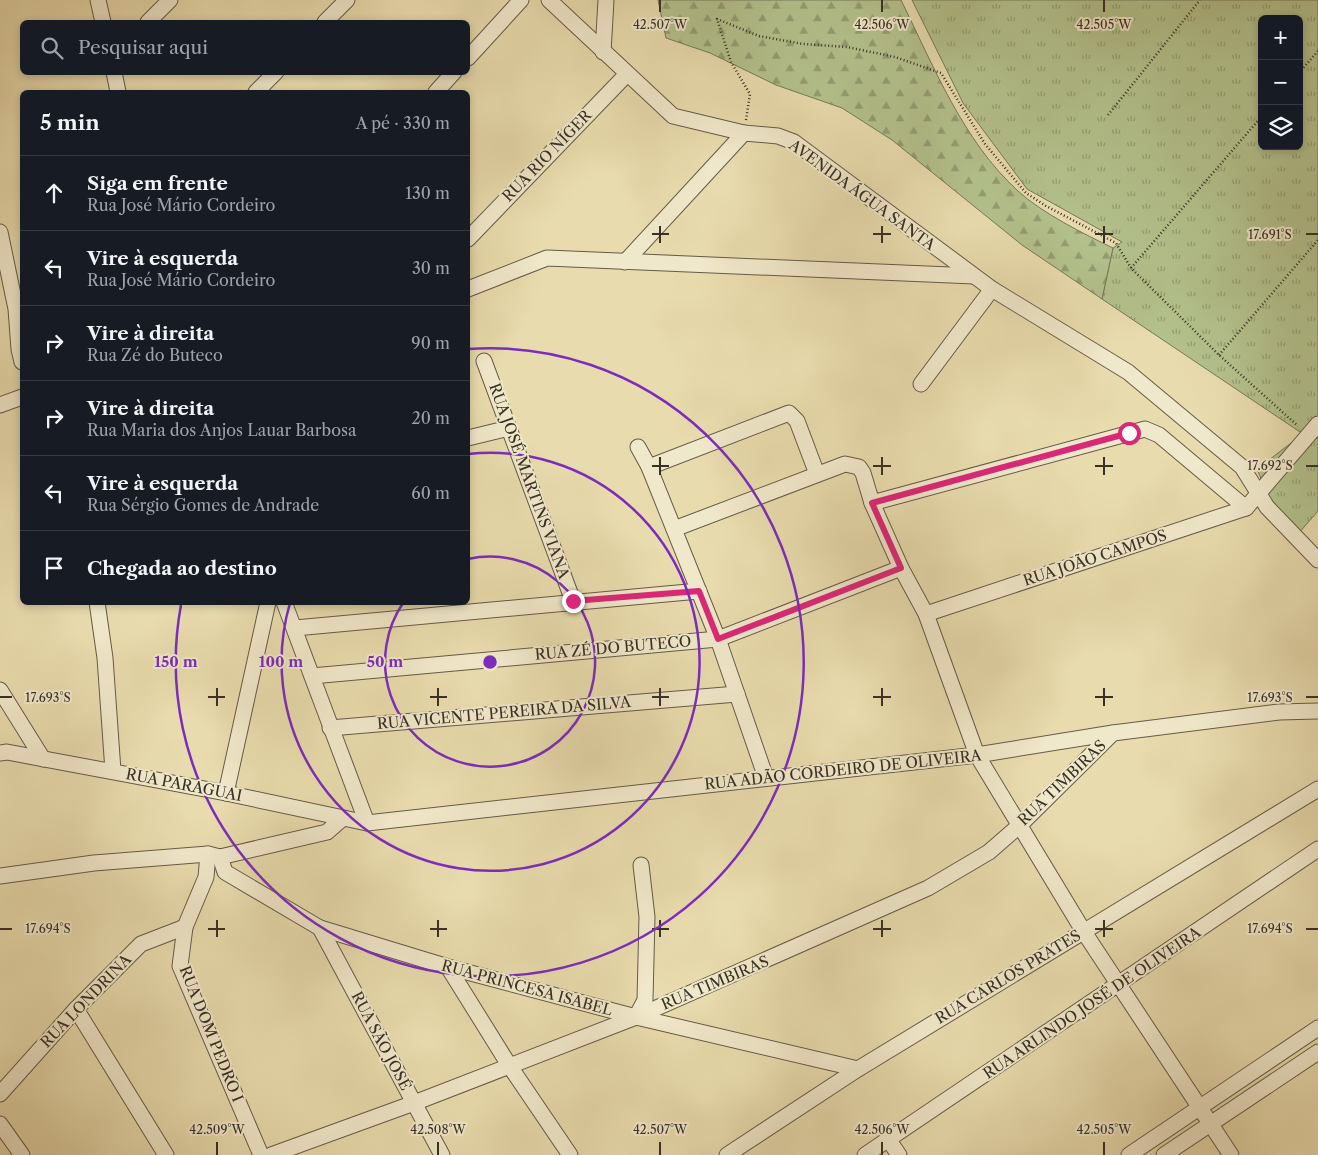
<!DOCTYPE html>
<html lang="pt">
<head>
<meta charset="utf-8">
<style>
  body { margin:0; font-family:"Libre Caslon Text",serif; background:#20242c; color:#f1f3f6 }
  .controls { position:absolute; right:15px; top:15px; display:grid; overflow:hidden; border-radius:8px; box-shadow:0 2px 8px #0003 }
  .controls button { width:45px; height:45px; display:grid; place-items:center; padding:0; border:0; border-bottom:1px solid #363941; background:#171b24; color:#f1f3f6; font:25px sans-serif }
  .stop { position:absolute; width:15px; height:15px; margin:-11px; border:4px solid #db2777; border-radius:50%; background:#fff }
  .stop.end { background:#db2777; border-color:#fff; box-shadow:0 1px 5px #0008 }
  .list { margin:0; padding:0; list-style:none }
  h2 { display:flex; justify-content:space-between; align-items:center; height:65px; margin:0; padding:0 20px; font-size:21px }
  h2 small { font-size:16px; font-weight:400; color:#9ea1a6 }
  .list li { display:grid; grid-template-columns:32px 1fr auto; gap:15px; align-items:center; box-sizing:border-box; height:75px; padding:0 20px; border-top:1px solid #363941 }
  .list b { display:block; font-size:19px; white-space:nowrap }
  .list p { margin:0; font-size:16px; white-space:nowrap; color:#9ea1a6 }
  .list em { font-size:16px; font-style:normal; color:#9ea1a6 }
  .icon { flex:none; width:28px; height:28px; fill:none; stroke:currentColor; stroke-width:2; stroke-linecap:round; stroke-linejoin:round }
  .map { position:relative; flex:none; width:1318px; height:1155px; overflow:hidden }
  .search { position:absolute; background:#171b24; box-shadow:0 2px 8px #0003; left:20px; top:20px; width:450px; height:55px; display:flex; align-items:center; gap:12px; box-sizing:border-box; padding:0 18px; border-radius:8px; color:#9ea1a6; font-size:19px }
  .panel { position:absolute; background:#171b24; box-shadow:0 2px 8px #0003; left:20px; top:90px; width:450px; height:515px; border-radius:8px }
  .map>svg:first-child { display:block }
  .grass { fill:url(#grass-tufts); stroke:#767859; fill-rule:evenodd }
  .forest { fill:url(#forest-firs); stroke:#767859 }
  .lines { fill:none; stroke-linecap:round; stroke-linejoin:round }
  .minor-casing { stroke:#645b48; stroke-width:17 }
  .path { stroke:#383026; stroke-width:2.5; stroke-dasharray:1 2.5; stroke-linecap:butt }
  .minor { stroke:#f0e8ca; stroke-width:15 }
  .route { stroke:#db2777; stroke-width:6 }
  .ticks { fill:none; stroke:#383026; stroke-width:2 }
  .ring { fill:none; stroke:#7b2cbf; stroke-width:2.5 }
  .labels { text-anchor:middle; stroke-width:4; stroke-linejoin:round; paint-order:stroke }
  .street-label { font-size:15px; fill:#383026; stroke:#f0e8ca }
  .ticks-label { font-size:12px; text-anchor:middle; fill:#383026; stroke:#f0e8ca; stroke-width:4; stroke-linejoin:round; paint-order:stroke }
  .centre { fill:#7b2cbf; stroke:#f0e8ca; stroke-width:2.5 }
  .ring-label { font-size:15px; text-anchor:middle; font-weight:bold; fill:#7b2cbf; stroke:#f0e8ca; stroke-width:4; stroke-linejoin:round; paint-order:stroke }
</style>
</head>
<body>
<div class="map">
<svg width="1318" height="1155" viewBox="0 0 1318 1155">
  <defs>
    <pattern id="grass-tufts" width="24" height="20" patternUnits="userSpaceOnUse" patternTransform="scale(1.25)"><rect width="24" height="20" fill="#b3c18c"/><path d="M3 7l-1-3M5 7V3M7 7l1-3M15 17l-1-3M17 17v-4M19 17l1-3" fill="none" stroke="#939d72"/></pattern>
    <pattern id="forest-firs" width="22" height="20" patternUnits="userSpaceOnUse" patternTransform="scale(1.25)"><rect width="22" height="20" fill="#b3c18c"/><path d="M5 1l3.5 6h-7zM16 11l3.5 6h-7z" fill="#939d72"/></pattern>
  </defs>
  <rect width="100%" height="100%" fill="#e8dbad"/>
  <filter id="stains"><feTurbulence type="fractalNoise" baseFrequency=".004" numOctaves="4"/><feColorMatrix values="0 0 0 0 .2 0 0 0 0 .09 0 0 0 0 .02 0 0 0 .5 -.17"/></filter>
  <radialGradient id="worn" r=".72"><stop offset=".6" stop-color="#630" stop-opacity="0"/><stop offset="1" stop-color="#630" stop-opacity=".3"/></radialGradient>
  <path class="grass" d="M912 0H1318V511L1298 534 1271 503 1257 469 1303 434 1102 299 1113 248 1122 242 1027 189 963 103ZM1262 19H1299V146H1262Z"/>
  <path class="forest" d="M658 0H901C933 65 963 141 1018 191 1042 213 1084 234 1113 248L1102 299 1022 245 892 140 842 108 776 85 710 53 666 38Z"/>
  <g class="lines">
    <defs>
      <g id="minor">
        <polyline points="98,0 103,22"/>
        <polyline points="549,0 673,116 744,133 778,136 794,142 992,289 1128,372 1242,467 1267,507 1318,560"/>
        <polyline points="148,22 170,0"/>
        <polyline points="325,22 347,0"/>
        <polyline points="603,52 606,0"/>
        <polyline points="468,58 521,0"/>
        <polyline points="114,72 118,92"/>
        <polyline points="256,92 276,72"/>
        <polyline points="436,92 454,72"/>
        <polyline points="0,232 16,309 19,349 22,362"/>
        <polyline points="468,239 627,74"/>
        <polyline points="625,262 744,133"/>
        <polyline points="468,289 547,258 974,276"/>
        <polyline points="484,361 573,601"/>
        <polyline points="921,384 992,289"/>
        <polyline points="0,405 22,397"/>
        <polyline points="468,438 509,428"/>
        <polyline points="638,447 649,467 718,639 766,778"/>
        <polyline points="649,467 789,413 797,421 817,474"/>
        <polyline points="872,503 1145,429 1159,435 1246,508"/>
        <polyline points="674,529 845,464 859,467 863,473 872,503 901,568 926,614 977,755 1084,932 1231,1155"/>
        <polyline points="97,602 105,658 113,771"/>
        <polyline points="284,602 367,823"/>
        <polyline points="926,614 1246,508 1318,424"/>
        <polyline points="295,628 699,591"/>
        <polyline points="312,676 718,639 901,568"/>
        <polyline points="0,690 43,759"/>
        <polyline points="330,728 737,694"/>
        <polyline points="0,753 7,752 226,793 367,823 977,755 1113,733 1279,712 1318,711"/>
        <polyline points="226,793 268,602"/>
        <polyline points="208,854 206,877 185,927 180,966 261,1155"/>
        <polyline points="220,857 225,872 320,928 448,967 636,1017 858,1069"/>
        <polyline points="0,876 94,863 208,854 220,857 327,832 343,818"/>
        <polyline points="320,928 442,1155"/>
        <polyline points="448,967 509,1065 570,1155"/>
        <polyline points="76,1009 166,1155"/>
        <polyline points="636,1017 645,1000 647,917 641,865"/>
        <polyline points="0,1094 76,1009 141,944 185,927"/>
        <polyline points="0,1124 22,1155"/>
        <polyline points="888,1139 899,1155"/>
        <polyline points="271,1155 414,1103 636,1017 928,888 989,852 1020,825 1113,733"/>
        <polyline points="727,1155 858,1069 1318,789"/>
        <polyline points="865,1155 1318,849"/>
        <polyline points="1129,1155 1318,1028"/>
        <polyline points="1164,1155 1318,1052"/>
      </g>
    </defs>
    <use href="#minor" class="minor-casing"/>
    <g class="path">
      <polyline points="1299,73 1318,51"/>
      <polyline points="1108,115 1200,0"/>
      <polyline points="1262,116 1131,268 1219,355 1298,426"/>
      <polyline points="746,120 750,94 731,62 717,19 759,36 803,44 847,47 895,57 941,73 985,144 1026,193 1046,206 1116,243 1131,268"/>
      <polyline points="1219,355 1318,240"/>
    </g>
    <use href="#minor" class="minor"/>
  </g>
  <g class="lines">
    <polyline class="route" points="573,601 699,591 718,639 901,568 872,503 1129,433"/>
  </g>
  <path class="ticks" d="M660 0V12M882 0V12M1104 0V12M660 226V243M882 226V243M1104 226V243M652 234H669M873 234H891M1095 234H1113M1306 234H1318M660 457V475M882 457V475M1104 457V475M652 466H669M873 466H891M1095 466H1113M1306 466H1318M217 688V706M438 688V706M660 688V706M882 688V706M1104 688V706M0 697H12M208 697H225M430 697H447M652 697H669M873 697H891M1095 697H1113M1306 697H1318M217 920V937M438 920V937M660 920V937M882 920V937M1104 920V937M0 929H12M208 929H225M430 929H447M652 929H669M873 929H891M1095 929H1113M1306 929H1318M217 1142V1155M438 1142V1155M660 1142V1155M882 1142V1155M1104 1142V1155"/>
  <g class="ring">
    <path d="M468 559A105 105 0 1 1 403 603"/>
    <path d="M468 454A209 209 0 1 1 290 603"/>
    <path d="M468 349A314 314 0 1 1 181 605"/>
  </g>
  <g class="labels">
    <g class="street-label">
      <text transform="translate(547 156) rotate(-46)" y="5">RUA RIO NÍGER</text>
      <text transform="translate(862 195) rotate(36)" y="5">AVENIDA ÁGUA SANTA</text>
      <text transform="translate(529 481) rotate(70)" y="5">RUA JOSÉ MARTINS VIANA</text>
      <text transform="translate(1095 558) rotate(-18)" y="5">RUA JOÃO CAMPOS</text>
      <text transform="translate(613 648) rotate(-5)" y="5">RUA ZÉ DO BUTECO</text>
      <text transform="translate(504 713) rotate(-5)" y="5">RUA VICENTE PEREIRA DA SILVA</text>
      <text transform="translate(843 770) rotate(-6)" y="5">RUA ADÃO CORDEIRO DE OLIVEIRA</text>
      <text transform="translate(1062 783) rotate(-44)" y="5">RUA TIMBIRAS</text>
      <text transform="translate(184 785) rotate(11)" y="5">RUA PARAGUAI</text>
      <text transform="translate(1008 977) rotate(-31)" y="5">RUA CARLOS PRATES</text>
      <text transform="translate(715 983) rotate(-23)" y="5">RUA TIMBIRAS</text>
      <text transform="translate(527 988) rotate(15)" y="5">RUA PRINCESA ISABEL</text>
      <text transform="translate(86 1001) rotate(-46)" y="5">RUA LONDRINA</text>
      <text transform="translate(1092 1003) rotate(-34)" y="5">RUA ARLINDO JOSÉ DE OLIVEIRA</text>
      <text transform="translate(211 1034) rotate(68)" y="5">RUA DOM PEDRO I</text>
      <text transform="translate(381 1041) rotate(62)" y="5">RUA SÃO JOSÉ</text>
    </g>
  </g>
  <g class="ticks-label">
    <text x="660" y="29">42.507°W</text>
    <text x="882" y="29">42.506°W</text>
    <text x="1104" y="29">42.505°W</text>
    <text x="1270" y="239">17.691°S</text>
    <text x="1270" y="470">17.692°S</text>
    <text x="48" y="702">17.693°S</text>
    <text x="1270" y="702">17.693°S</text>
    <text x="48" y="933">17.694°S</text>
    <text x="1270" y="933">17.694°S</text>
    <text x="217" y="1134">42.509°W</text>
    <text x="438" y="1134">42.508°W</text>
    <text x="660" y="1134">42.507°W</text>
    <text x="882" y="1134">42.506°W</text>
    <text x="1104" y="1134">42.505°W</text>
  </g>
  <circle cx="490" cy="662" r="8" class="centre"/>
  <g class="ring-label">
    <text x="176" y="667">150 m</text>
    <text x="281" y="667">100 m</text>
    <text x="385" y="667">50 m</text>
  </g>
  <rect width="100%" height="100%" filter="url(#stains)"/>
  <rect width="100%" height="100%" fill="url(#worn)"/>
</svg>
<div class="controls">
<button>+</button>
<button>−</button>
<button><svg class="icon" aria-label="layers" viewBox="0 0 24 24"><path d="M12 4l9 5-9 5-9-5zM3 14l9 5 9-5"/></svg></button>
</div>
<div class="stop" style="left:1129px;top:433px"></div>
<div class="stop end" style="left:573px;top:601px"></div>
<div class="search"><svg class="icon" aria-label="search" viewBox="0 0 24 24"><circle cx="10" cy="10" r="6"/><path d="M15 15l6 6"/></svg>Pesquisar aqui</div>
<section class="panel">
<h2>5 min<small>A pé · 330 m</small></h2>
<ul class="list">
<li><svg class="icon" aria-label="ahead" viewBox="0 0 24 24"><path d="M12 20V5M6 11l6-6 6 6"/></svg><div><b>Siga em frente</b><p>Rua José Mário Cordeiro</p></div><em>130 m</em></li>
<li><svg class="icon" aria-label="left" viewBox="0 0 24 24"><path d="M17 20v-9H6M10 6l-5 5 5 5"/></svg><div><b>Vire à esquerda</b><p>Rua José Mário Cordeiro</p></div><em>30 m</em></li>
<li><svg class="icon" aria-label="right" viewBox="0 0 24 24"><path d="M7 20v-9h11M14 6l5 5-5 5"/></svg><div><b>Vire à direita</b><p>Rua Zé do Buteco</p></div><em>90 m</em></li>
<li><svg class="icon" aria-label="right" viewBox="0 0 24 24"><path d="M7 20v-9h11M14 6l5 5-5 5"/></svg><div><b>Vire à direita</b><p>Rua Maria dos Anjos Lauar Barbosa</p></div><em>20 m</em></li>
<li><svg class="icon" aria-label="left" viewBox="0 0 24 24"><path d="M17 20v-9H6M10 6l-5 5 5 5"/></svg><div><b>Vire à esquerda</b><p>Rua Sérgio Gomes de Andrade</p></div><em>60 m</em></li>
<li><svg class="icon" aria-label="arrive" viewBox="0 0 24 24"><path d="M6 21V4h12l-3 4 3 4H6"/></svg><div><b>Chegada ao destino</b></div></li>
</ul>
</section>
</div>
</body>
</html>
